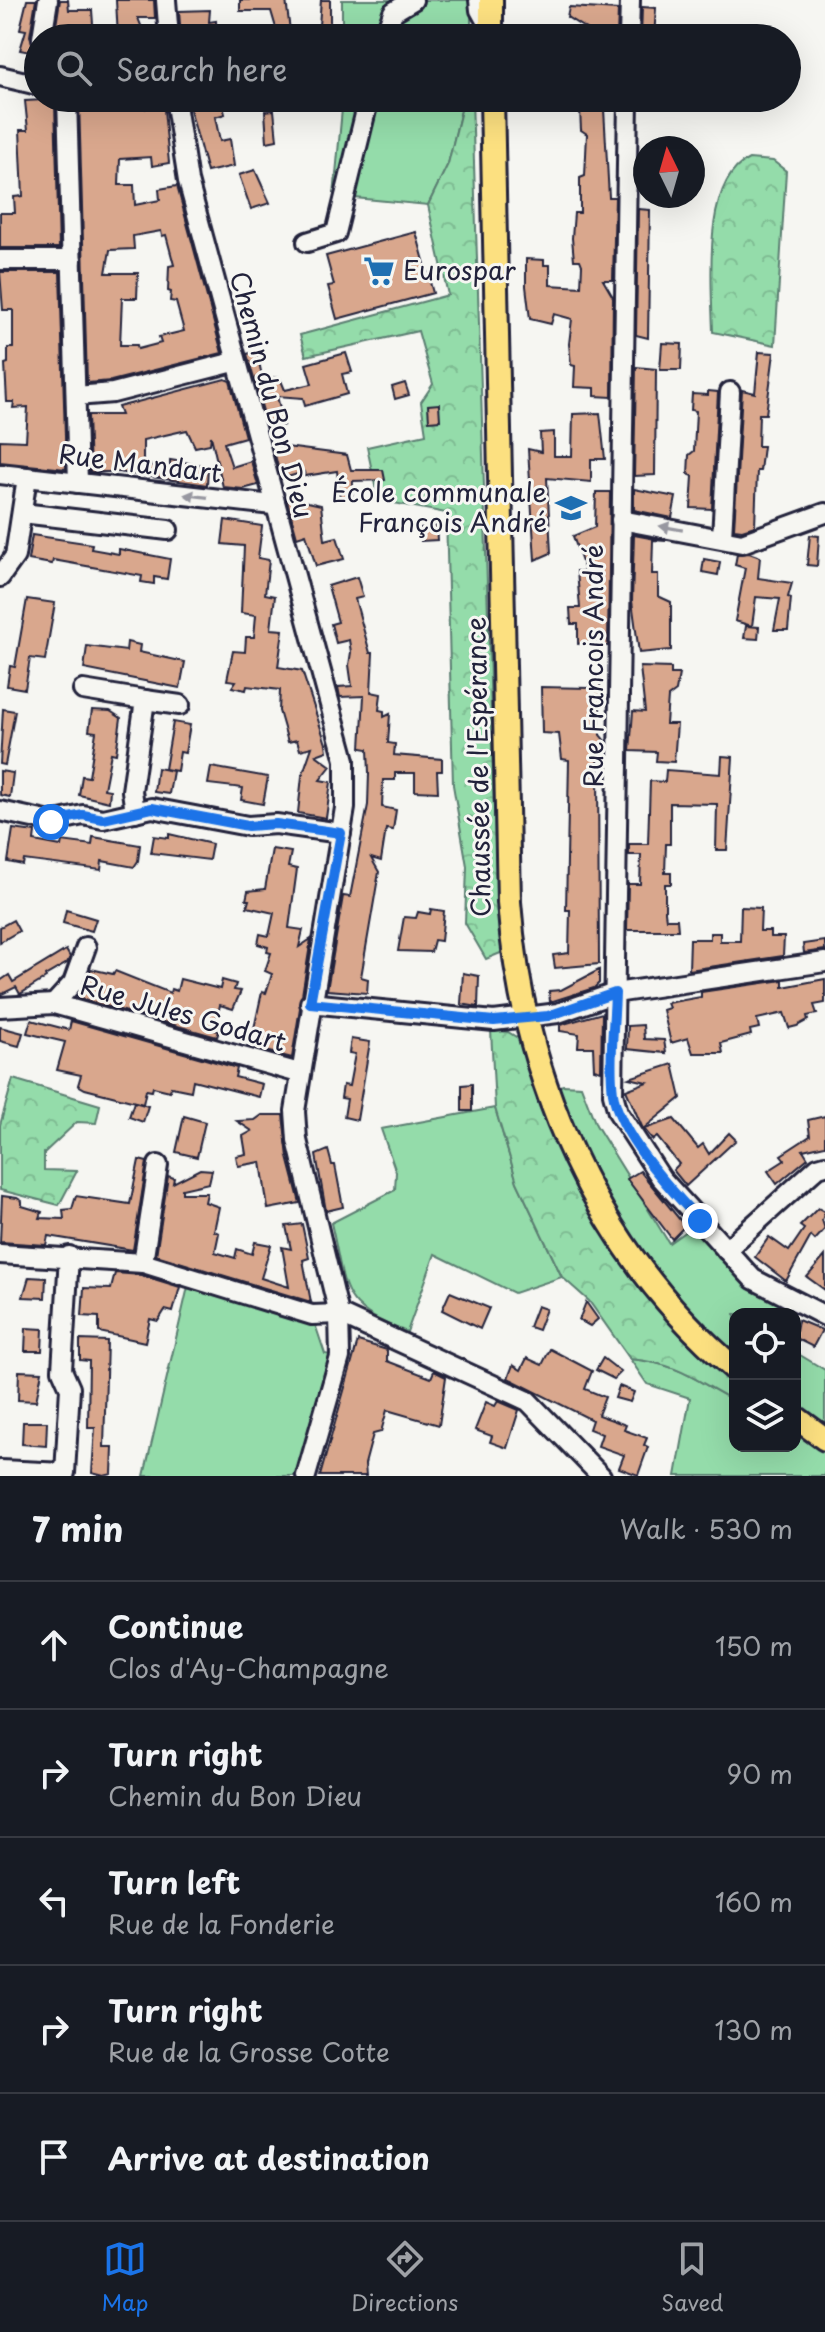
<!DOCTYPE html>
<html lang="en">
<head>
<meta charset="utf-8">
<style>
  body { margin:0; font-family:"Playpen Sans",sans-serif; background:#20242c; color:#f1f3f6 }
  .controls { position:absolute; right:24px; bottom:24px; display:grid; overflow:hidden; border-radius:16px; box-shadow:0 8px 32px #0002 }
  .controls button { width:72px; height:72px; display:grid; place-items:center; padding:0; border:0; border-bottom:2px solid #363941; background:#171b24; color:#f1f3f6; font:40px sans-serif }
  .compass { position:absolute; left:633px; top:136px; width:72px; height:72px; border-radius:50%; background:#171b24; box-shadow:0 8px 32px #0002; rotate:355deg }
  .stop { position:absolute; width:24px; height:24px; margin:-18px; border:6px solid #1a73e8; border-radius:50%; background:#fff }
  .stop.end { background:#1a73e8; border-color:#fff; box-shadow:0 2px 8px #0008 }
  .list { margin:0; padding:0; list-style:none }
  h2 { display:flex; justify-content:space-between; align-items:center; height:104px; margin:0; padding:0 32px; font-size:34px }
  h2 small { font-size:26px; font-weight:400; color:#9ea1a6 }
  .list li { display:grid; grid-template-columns:52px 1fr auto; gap:24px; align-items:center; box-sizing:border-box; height:128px; padding:0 32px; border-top:2px solid #363941 }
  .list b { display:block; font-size:30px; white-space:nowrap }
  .list p { margin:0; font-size:26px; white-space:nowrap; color:#9ea1a6 }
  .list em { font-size:26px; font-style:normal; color:#9ea1a6 }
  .icon { flex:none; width:44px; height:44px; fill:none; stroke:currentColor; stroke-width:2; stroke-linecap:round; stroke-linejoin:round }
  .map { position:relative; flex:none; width:825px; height:1476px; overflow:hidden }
  .search { position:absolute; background:#171b24; box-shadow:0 8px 32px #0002; left:24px; right:24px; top:24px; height:88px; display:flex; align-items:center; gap:20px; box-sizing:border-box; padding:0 28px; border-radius:44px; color:#9ea1a6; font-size:30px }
  .sheet { height:744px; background:#171b24 }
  nav { display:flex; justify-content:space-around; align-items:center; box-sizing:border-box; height:112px; border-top:2px solid #363941; background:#171b24; font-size:22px; color:#9ea1a6 }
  nav a { display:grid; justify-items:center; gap:4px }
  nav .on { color:#1a73e8 }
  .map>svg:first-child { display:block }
  .green { fill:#94dcaa; stroke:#5b7f72; stroke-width:2 }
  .forest { fill:url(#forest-crowns); stroke:#5b7f72; stroke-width:2 }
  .building { fill:#d9a78d; stroke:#22223b; stroke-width:2; fill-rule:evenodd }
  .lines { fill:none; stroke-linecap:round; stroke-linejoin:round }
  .minor-casing { stroke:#22223b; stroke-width:24 }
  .major-casing { stroke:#22223b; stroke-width:28 }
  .minor { stroke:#f6f6f2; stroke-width:18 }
  .major { stroke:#fce080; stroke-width:22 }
  .oneway { fill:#9797a0 }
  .route { stroke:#1a73e8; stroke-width:10 }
  .labels { text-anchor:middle; stroke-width:6; stroke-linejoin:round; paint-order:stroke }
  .poi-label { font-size:26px; fill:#22223b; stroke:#f6f6f2; text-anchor:start }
  .street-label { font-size:26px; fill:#22223b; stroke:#f6f6f2 }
</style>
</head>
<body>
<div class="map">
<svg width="825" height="1476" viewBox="0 0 825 1476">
  <defs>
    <pattern id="forest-crowns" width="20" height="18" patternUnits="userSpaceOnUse" patternTransform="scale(2)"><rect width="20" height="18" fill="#94dcaa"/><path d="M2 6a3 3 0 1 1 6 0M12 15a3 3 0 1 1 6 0" fill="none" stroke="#7fbc93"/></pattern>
  </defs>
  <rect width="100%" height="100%" fill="#f6f6f2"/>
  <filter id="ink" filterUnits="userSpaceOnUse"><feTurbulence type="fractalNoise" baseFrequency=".0125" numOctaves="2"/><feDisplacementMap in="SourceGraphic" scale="16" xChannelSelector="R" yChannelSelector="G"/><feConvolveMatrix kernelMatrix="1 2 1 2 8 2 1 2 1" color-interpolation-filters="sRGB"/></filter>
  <g filter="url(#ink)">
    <g class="green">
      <rect x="342" y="0" width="129" height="38"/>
      <polygon points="343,98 464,98 448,164 428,205 334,196"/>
      <polygon points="563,1085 581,1086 596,1125 669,1243 700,1221 783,1295 775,1314 735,1314 735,1369 628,1250 547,1091"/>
      <path d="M495 1108 517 1182 562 1277 514 1293 435 1254 407 1332C337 1306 347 1290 331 1223L395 1190 396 1172 381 1129Z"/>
      <polygon points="190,1278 312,1315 325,1354 340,1357 306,1476 144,1476"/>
      <path d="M795 1352 825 1370V1476H676L690 1398 647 1384 630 1359C680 1364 693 1379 735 1401V1446H795Z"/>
    </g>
    <g class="forest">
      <polygon points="464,98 472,98 495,843 503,952 486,959 465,923 467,866 453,785 446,513 378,500 367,447 426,434 421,402 433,384 418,331 306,356 300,335 448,295 428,205 448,164"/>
      <path d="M749 159 773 161 786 171 775 345 713 332C712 288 701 181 749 159Z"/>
      <path d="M491 1030 508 1032 534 1048 595 1201 735 1369V1401C693 1379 680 1364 630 1359L589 1301 562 1277 517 1182 495 1108Z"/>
      <polygon points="13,1079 100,1105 96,1123 77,1122 44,1153 44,1170 77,1171 59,1205 0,1190 0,1125"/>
    </g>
    <g class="building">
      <polygon points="27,0 36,0 30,36 34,47 30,52 20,50 26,30 20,29"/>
      <polygon points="60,0 68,0 69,10 92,10 94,38 54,38"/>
      <polygon points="116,0 154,0 155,18 138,18 146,38 118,38"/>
      <polygon points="240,0 286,0 291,38 279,38 271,11 240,11"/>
      <polygon points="321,0 330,0 330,38 318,38"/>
      <polygon points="569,7 618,10 617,38 588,38 589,31 567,17"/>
      <polygon points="642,7 656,8 654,38 641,38"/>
      <polygon points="210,10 209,22 216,21 217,38 181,38 179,11"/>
      <polygon points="187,98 221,98 225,114 215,117 220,141 230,139 234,166 207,172"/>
      <path d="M146 99V108L163 99 169 163 152 166 151 157 120 159 119 185H134L135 205 160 200 159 189 177 186 222 353 111 381 87 383 79 101ZM161 231 162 236 166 235 174 265 169 266 168 291 171 292 170 301 176 302 184 331 159 337 161 343 138 349 137 345H120L122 298H137L138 273H106L110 250 134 249 133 236Z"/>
      <polygon points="44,100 45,103 55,103 59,248 0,248 0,213 15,213 14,197 23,196 20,130 28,130 25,101"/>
      <polygon points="580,109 604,109 609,197 615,197 613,280 603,280 613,297 612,397 595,396 595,388 574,387 575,366 571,365 569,344 572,319 554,314 551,324 530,319 526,286 526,259 544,260 544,265 550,265 550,285 581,287 582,265 580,260 574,260 572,238 574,213 580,213 580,178 585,176 587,134 581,130"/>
      <polygon points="274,110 277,140 267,142 265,111"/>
      <polygon points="255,170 270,203 251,209 239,175"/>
      <polygon points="638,209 650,210 648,338 636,335"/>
      <polygon points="416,232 433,293 337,319 328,286 334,285 326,256"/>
      <polygon points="0,272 60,272 66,469 0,462 0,440 26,441 28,407 13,408 14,402 7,402 5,364 8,363 8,348 13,348 13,310 3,310"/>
      <polygon points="662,343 682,344 681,370 660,370"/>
      <polygon points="257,351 262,377 280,378 285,390 312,384 306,364 346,353 352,372 342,374 347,394 305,406 303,398 277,396 284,425 268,429 247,354"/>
      <polygon points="759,352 774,353 766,414 759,414 758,446 763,446 760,471 757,471 755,526 742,530 734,529 742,390 755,393"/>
      <polygon points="636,367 656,369 655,475 634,476"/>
      <polygon points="225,379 230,381 245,437 224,443 232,467 251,461 258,485 243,489 223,487 211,436 210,444 195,447 187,430 143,440 143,464 170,469 170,460 208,466 207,485 118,472 90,472 88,415 121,415 118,407"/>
      <polygon points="405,383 409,395 395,399 392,387"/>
      <polygon points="708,391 718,392 712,509 691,508 693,476 688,474 689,455 694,451 696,411 691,410 692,394 708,395"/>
      <polygon points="439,404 440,420 429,421 428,405"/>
      <polygon points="600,413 605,459 591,459 591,482 547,478 551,553 535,560 528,449 541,452 540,433 554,432 554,456 572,456 573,414"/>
      <polygon points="286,447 347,455 351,470 383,470 385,480 353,481 352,499 340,499 337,471 305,476 304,472 281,479 274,451"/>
      <polygon points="634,489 676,497 672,518 634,510"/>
      <polygon points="596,492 610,492 608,646 597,646 597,642 578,644 578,624 571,624 570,608 580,608 577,571 585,571 573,536 595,527"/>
      <polygon points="286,497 321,505 325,540 337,537 344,559 316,566 306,534 297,537"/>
      <polygon points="225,520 262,526 258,558 269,560 265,594 275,596 271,629 283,630 278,667 302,671 326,744 327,751 316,755 331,766 320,780 331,782 326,818 298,813 302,776 312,747 300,750 297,740 288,742 279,711 280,690 247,686 246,690 232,687 236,681 227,680 233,651 245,652 246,637 254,637 256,615 241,613 244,546 222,544"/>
      <polygon points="436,526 437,540 421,541 421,528"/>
      <polygon points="32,535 92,544 91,549 119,554 119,549 170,559 167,579 154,577 154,584 141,582 142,576 53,560 52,564 28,560"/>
      <polygon points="634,535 666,541 653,540 652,574 658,574 658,596 671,602 671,650 639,653 632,601"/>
      <polygon points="810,535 819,536 817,566 807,565"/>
      <polygon points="749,553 760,557 758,578 792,583 788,597 791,598 788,630 774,630 780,599 756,597 752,626 735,621 745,568 735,565 737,554"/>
      <polygon points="704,559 720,562 718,575 702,572"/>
      <polygon points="357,577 363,597 355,599 370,653 373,653 371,692 381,694 379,710 384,711 384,717 390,714 388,743 395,744 394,755 442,759 442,771 437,771 438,792 415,791 415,773 395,773 395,780 383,780 382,807 396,810 393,830 386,829 381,861 371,858 379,872 361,977 368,979 367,993 327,990 343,896 350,897 368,805 369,773 368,749 361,748 364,696 340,697 338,687 352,686 349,665 351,652 349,640 336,643 331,624 338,622 328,586"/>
      <polygon points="27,599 55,603 45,660 30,658 25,689 7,686 10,666 15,667"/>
      <polygon points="746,626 759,627 758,639 744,638"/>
      <polygon points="127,642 140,645 139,652 185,662 180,688 84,669 87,646 126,651"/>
      <polygon points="640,667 671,668 671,674 679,674 676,691 668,697 666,724 677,724 674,762 656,761 657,752 630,751 633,711 645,712"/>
      <polygon points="589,682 600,682 600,735 606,742 599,747 598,764 599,964 555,968 553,955 569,953 570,910 566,910 569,760 562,759 559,734 542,733 541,687 589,688"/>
      <polygon points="3,709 15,711 5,765 0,764"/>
      <polygon points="92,710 110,711 121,718 116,754 111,753 104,789 110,790 109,802 79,795 82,776 89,777 96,732 89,731"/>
      <polygon points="173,722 190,725 185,753 180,752 177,771 165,769"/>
      <polygon points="722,756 733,757 727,850 716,850 717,804 670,803 670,844 666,844 665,873 671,873 671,884 665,884 665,912 666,919 677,919 678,930 627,930 628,884 640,884 641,855 629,855 629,844 648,844 650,781 665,782 666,770 721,774"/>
      <polygon points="211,767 268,777 263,804 241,800 243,788 208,784"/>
      <polygon points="157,768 173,771 169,794 154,792"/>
      <polygon points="0,771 13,773 10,797 0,795"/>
      <polygon points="13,829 35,832 34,841 61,846 62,841 92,845 93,837 140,845 138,861 134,867 102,861 101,870 24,860 23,865 8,862"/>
      <polygon points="169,834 212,844 209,860 151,853 154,836 169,838"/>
      <polygon points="272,849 291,852 288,867 297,869 289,928 303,930 299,947 311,939 292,1058 250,1047 262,992 266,993 272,974 265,971 271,953 267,952 268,947 258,944 260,934 269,936 274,913 247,907 249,900 246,900 248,891 265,889"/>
      <polygon points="741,907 761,908 760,931 770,931 770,937 784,937 783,956 689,970 690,939 710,939 710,933 720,933 720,941 740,941"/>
      <polygon points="431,909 444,911 441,941 434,940 431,952 398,951 404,917 416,918 418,912 430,914"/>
      <polygon points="66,910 96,919 92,931 63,923"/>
      <polygon points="13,920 19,931 0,942 0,927"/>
      <polygon points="825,941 825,950 804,953 803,944"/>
      <polygon points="66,950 70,957 67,963 45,976 46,978 20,994 16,987 0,995 0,981 9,975 13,982"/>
      <polygon points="91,969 113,974 115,971 170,993 171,989 177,991 180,979 220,989 222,980 236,984 234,990 241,991 233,1009 220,1005 214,1030 219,1031 217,1037 77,998"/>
      <polygon points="599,970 599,983 594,988 550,1002 549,991 561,990"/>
      <polygon points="463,973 479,976 478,1007 461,1004"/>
      <polygon points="825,979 825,1003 814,1005 817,1014 807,1016 808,1020 797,1026 789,1028 784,1013 757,1019 759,1028 750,1030 751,1035 721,1043 723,1053 693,1053 688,1038 671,1043 663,1010 669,1008 667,1003 701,997 701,992 783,980 783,987"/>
      <polygon points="602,1013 601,1071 594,1069 593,1047 578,1047 579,1034 560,1031 560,1025"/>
      <polygon points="31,1020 69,1030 71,1021 237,1068 235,1077 262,1084 259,1097 193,1080 191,1091 171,1087 170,1091 153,1087 152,1091 146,1090 143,1104 85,1089 78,1085 81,1075 57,1070 65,1042 27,1033"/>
      <polygon points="643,1025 644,1039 664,1040 666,1053 627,1049 628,1026"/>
      <polygon points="0,1027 23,1033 19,1046 0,1041"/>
      <polygon points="351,1039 370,1042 357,1120 344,1117 347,1099 341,1098 343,1085 349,1086 355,1054 349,1053"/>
      <polygon points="673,1064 681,1098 643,1129 626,1090 647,1082 629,1078"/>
      <polygon points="472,1084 472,1111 462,1111 462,1085"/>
      <polygon points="134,1102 148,1106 143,1122 129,1117"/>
      <polygon points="262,1115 283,1115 288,1157 300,1203 268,1209 261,1162 238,1166 236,1156 246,1154 243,1136 252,1131 237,1121 255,1120"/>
      <polygon points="184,1116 205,1122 197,1157 176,1152"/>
      <polygon points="825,1116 825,1145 803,1150 808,1158 777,1184 768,1171 785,1160 781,1155 810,1136 808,1120"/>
      <polygon points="674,1119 698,1148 703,1144 709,1154 729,1133 736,1140 686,1186 673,1170 679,1164 657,1137 653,1140 644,1129"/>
      <polygon points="328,1150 332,1165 335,1165 343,1207 326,1211 316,1155"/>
      <polygon points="139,1160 147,1162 133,1250 48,1236 46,1245 0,1242 2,1196 17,1198 22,1201 22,1206 42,1212 40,1218 64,1219 63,1210 72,1209 76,1196 130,1204"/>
      <polygon points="200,1169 212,1170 209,1183 182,1189 182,1193 207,1193 205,1202 219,1207 214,1231 219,1233 215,1252 235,1258 237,1249 252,1254 255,1242 271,1245 261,1278 289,1287 282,1247 291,1249 286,1226 302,1224 309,1258 303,1260 311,1302 156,1255 168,1176 174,1178 173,1183"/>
      <polygon points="640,1171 685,1226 672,1239 627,1179"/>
      <polygon points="818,1208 825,1212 822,1220 825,1229 815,1240 811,1236 786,1281 755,1257 769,1237 789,1251 804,1229 800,1226"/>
      <polygon points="825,1256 825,1290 807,1277"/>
      <polygon points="115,1273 141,1275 180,1287 173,1312 165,1310 158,1321 150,1319 145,1342 99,1332 99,1317 82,1316 84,1288 111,1289"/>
      <polygon points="29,1277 46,1278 45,1298 23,1297"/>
      <polygon points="450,1292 489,1308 480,1329 442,1310"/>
      <polygon points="586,1302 598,1319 590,1326 579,1320"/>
      <polygon points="537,1306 546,1309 538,1330 529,1327"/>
      <polygon points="798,1320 822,1330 813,1347 795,1338"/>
      <polygon points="26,1328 43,1329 42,1351 25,1351"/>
      <polygon points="80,1340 107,1341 104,1447 113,1447 112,1474 104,1476 92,1473 95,1428 88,1428 89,1361 80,1360"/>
      <polygon points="358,1341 387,1350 387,1361 431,1378 434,1371 446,1377 439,1425 387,1410 381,1432 373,1434 365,1464 366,1476 320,1476"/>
      <polygon points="550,1349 592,1371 585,1389 605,1397 598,1415 626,1425 624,1430 647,1438 644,1445 648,1447 638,1475 619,1468 624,1455 598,1446 602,1434 589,1429 592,1420 508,1378 513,1365 521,1370 527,1358 542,1365"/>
      <polygon points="603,1358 621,1372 614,1379 596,1370"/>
      <polygon points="19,1371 42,1372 36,1401 18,1400"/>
      <polygon points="619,1386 634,1392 630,1402 615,1398"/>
      <polygon points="498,1401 519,1410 507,1448 490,1442 492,1436 475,1430 486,1402 495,1406"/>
      <polygon points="23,1422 47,1422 46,1446 22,1444"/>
    </g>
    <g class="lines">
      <defs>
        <g id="minor">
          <polyline points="166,0 169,38"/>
          <polyline points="479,0 480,10 491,30"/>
          <polyline points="42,38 48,0"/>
          <polyline points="384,38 393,12 413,0"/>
          <polyline points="629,38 630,0"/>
          <polyline points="0,76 38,85"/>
          <polyline points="34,84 38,61"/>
          <polyline points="67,98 78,483"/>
          <polyline points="175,98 188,181 345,760 345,808 295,1111 297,1140 339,1314 340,1357 306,1476"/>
          <polyline points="628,98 613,1094 618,1112 661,1178 753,1279 825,1316"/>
          <polyline points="307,242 336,233 369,98"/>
          <polyline points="0,260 72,260"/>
          <polyline points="76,396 113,393 234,362"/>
          <polyline points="0,474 273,505"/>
          <polyline points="22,513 168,530"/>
          <polyline points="621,520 742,543 825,513"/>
          <polyline points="722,537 730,392"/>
          <polyline points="0,577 15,556 27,477"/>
          <polyline points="83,690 145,700 132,791 135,812"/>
          <polyline points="145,700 180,705"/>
          <polyline points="0,811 51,822 83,815 103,819 152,808 248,826 276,824 341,833"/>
          <polyline points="310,1003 494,1021 558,1013 615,993 825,962"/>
          <polyline points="54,1004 73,983 86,947"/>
          <polyline points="0,1007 54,1004 299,1073"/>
          <polyline points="726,1250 818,1167 825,1165"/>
          <polyline points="0,1254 143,1263 312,1315 339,1314 528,1401 601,1476"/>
          <polyline points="143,1263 158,1165"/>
          <polyline points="0,1470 65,1473 70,1388 62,1370 69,1256"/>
        </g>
        <g id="major">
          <polyline points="491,0 491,38"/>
          <path d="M492 98 509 902C522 1080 597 1252 735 1369"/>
          <polyline points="795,1417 825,1439"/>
        </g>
      </defs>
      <use href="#minor" class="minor-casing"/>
      <use href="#major" class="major-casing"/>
      <use href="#minor" class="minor"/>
      <use href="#major" class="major"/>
    </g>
    <defs><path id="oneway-solid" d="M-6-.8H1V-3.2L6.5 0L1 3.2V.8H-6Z" transform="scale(2)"/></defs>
    <g class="oneway">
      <use href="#oneway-solid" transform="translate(196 496) rotate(-173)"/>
      <use href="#oneway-solid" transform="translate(671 528) rotate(-170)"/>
    </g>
  </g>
  <g class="lines" filter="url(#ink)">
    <path class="route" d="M51 822 83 815 103 819 152 808 248 826 276 824 341 833 310 1003 494 1021 548 1016 615 993C614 1026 609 1061 613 1093 619 1135 672 1191 700 1221"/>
  </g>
  <defs>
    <symbol id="supermarket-bare" viewBox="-9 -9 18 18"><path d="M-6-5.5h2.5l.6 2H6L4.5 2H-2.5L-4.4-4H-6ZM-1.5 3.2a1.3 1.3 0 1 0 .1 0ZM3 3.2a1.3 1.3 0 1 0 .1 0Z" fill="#1f6fb2" stroke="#f6f6f2" stroke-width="2.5" paint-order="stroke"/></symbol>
    <symbol id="school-bare" viewBox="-9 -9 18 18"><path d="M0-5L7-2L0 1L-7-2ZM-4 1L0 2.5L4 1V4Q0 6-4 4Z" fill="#1f6fb2" stroke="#f6f6f2" stroke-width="2.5" paint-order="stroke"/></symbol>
  </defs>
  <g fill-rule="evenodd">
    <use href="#supermarket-bare" x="357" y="249" width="44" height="44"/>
    <use href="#school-bare" x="549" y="486" width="44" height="44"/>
  </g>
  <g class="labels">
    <g class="poi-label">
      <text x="403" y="280">Eurospar</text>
      <text x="547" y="502" text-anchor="end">École communale<tspan x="547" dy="30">François André</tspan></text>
    </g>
    <g class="street-label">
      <text transform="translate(271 395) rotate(75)" y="9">Chemin du Bon Dieu</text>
      <text transform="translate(140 464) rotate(7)" y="9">Rue Mandart</text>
      <text transform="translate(594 666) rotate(-90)" y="9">Rue Francois André</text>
      <text transform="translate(479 767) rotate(-91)" y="9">Chaussée de l'Espérance</text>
      <text transform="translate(183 1014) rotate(16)" y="9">Rue Jules Godart</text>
    </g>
  </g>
</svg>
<div class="controls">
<button><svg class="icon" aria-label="locate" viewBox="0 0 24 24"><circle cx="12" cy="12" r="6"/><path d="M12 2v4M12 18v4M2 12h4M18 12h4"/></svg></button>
<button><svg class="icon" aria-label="layers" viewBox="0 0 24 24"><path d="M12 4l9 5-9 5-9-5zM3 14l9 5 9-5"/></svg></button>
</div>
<svg class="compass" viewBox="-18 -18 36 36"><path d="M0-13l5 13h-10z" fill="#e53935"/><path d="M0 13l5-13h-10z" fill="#9ea1a6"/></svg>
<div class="stop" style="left:51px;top:822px"></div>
<div class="stop end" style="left:700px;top:1221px"></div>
<div class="search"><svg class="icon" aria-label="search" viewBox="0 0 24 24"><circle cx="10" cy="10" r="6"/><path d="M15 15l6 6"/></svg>Search here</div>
</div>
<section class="sheet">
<h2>7 min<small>Walk · 530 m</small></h2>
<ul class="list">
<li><svg class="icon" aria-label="ahead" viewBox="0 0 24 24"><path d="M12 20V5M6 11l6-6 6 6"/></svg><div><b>Continue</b><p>Clos d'Ay-Champagne</p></div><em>150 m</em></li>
<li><svg class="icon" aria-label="right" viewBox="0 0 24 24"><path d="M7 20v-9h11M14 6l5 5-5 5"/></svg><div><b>Turn right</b><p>Chemin du Bon Dieu</p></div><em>90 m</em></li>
<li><svg class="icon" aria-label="left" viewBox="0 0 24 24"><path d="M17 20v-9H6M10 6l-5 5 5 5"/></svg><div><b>Turn left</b><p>Rue de la Fonderie</p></div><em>160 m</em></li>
<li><svg class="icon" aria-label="right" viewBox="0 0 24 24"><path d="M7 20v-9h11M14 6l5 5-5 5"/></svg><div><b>Turn right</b><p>Rue de la Grosse Cotte</p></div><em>130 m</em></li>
<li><svg class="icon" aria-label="arrive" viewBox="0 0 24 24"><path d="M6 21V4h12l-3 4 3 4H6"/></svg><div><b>Arrive at destination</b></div></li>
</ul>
</section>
<nav>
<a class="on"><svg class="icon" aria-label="map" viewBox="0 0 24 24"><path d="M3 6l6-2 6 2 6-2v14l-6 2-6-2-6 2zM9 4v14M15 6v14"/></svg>Map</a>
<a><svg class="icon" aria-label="directions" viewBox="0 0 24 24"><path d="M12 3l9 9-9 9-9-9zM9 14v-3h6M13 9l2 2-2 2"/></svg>Directions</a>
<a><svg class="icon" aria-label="saved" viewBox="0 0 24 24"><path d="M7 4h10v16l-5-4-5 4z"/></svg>Saved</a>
</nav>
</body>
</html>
